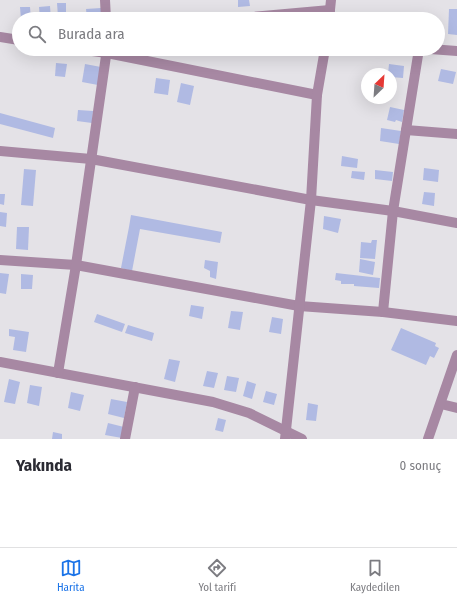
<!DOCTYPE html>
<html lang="tr">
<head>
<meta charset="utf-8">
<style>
  body { margin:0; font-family:"Fira Sans Condensed",sans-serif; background:#f7f7f7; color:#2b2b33 }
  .compass { position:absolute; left:361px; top:68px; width:36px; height:36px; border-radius:50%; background:#fff; box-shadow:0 4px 16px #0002; rotate:25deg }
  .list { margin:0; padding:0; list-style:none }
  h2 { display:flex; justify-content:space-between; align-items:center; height:52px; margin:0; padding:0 16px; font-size:17px }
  h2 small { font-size:13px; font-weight:400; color:#7c7c81 }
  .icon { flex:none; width:22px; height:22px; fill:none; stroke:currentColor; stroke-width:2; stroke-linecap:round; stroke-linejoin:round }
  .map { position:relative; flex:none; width:457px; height:439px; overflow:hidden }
  .search { position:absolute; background:#fff; box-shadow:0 4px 16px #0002; left:12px; right:12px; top:12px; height:44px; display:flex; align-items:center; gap:10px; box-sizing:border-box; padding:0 14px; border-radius:22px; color:#7c7c81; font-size:15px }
  .sheet { height:108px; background:#fff }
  nav { display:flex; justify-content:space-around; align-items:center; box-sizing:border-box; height:56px; border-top:1px solid #e1e1e2; background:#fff; font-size:11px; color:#7c7c81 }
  nav a { display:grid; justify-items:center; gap:2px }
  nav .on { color:#1a73e8 }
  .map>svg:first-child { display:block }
  .building { fill:#b0bae3 }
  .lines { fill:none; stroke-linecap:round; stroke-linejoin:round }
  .minor { stroke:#a788a3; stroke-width:10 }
</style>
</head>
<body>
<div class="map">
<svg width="457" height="439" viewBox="0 0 457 439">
  <rect width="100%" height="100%" fill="#e4e2e7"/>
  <g class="building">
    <polygon points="238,0 249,0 250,6 238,7"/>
    <polygon points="57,3 66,3 66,17 58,17"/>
    <polygon points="50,6 51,19 40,19 39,7"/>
    <polygon points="20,7 30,7 31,19 21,19"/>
    <polygon points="101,8 101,19 87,19 86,9"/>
    <polygon points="449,9 457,9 457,35 448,34"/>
    <polygon points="56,63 67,64 65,77 55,76"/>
    <polygon points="85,64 101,67 98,85 82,82"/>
    <polygon points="389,64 404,66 403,78 391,77 391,74 388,74"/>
    <polygon points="441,69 456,72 453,84 438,81"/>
    <polygon points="156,78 170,80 168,95 154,93"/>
    <polygon points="181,83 194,86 190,105 177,102"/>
    <polygon points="390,107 404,110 402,122 396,120 395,122 387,120"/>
    <polygon points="78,110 93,111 92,123 77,121"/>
    <polygon points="0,113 55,128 53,138 0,124"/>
    <polygon points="381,128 401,131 399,144 380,141"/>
    <polygon points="342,156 358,159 357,168 341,166"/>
    <polygon points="424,168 439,170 438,182 423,180"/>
    <polygon points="24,169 36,170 33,206 21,205"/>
    <polygon points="375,170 393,172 392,181 375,179"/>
    <polygon points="352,171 365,172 364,180 351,178"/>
    <polygon points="424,192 435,193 434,206 422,204"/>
    <polygon points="0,194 5,194 4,205 0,204"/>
    <polygon points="0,212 7,213 6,227 0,226"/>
    <polygon points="131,215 222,232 220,243 140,229 132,271 121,268 129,227"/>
    <polygon points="324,216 341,219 338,233 323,229"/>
    <polygon points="17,227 29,227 28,250 16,249"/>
    <polygon points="372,240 377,240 375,259 360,258 361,242 371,243"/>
    <polygon points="360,259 375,262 373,275 359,272"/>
    <polygon points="205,260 218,262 216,279 210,277 210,271 204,268"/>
    <polygon points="0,273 9,274 6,294 0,293"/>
    <polygon points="336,273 380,278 379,288 354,286 354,284 341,284 341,281 335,280"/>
    <polygon points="21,274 33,275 32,289 21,289"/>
    <polygon points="191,305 204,307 202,319 189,316"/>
    <polygon points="231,311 243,312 240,330 228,328"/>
    <polygon points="97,314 125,324 122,332 94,322"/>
    <polygon points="272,317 283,319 281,334 269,332"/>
    <polygon points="128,325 154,333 152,341 125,333"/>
    <polygon points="401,328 436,343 435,346 439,348 434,358 430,356 426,365 391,350"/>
    <polygon points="9,329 29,332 26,352 13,350 15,337 9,336"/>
    <polygon points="169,359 180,361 175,382 164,379"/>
    <polygon points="207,371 218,373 214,388 203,386"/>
    <polygon points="227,376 239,378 236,392 224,390"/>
    <polygon points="9,379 20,382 15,404 4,402"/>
    <polygon points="247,381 256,384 252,399 243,396"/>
    <polygon points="30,385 42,387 39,406 27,403"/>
    <polygon points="266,391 277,394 274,405 263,402"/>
    <polygon points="71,392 84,395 80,411 68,408"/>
    <polygon points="111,399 127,402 124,418 108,414"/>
    <polygon points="308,403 318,405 316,421 306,420"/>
    <polygon points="218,418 226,420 223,432 215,430"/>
    <polygon points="108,423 124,427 122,438 105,435"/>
    <polygon points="53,432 62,434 62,439 52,439"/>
  </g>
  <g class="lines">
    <g class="minor">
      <polyline points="105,0 106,19"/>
      <polyline points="230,19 330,10"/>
      <polyline points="329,19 331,0"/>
      <polyline points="0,37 19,40"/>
      <polyline points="78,49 107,53 317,95"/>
      <polyline points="430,49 457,51"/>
      <polyline points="406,130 457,134"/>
      <polyline points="0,151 91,159 311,200 393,211 457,223"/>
      <polyline points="0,260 76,265 299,306 383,312 457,321"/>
      <polyline points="383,312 393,211 419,49"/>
      <polyline points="0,362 213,402 249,413 302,439"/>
      <polyline points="58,373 76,265 107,49"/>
      <polyline points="441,404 457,408"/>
      <polyline points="125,439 135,387"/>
      <polyline points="285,439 311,200 317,95 325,49"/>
      <polyline points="428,439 457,355"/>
    </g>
  </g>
</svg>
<svg class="compass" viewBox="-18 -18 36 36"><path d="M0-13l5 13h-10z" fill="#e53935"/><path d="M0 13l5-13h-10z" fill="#7c7c81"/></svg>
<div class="search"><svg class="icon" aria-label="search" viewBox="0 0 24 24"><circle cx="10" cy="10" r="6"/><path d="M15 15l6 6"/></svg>Burada ara</div>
</div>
<section class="sheet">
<h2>Yakında<small>0 sonuç</small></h2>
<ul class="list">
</ul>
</section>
<nav>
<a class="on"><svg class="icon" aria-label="map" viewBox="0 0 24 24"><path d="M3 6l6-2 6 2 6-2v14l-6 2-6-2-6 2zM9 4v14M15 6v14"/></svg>Harita</a>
<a><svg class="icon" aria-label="directions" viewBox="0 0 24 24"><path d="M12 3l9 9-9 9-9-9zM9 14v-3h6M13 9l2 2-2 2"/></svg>Yol tarifi</a>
<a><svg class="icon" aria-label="saved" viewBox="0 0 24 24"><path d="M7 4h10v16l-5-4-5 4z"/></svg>Kaydedilen</a>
</nav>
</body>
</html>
